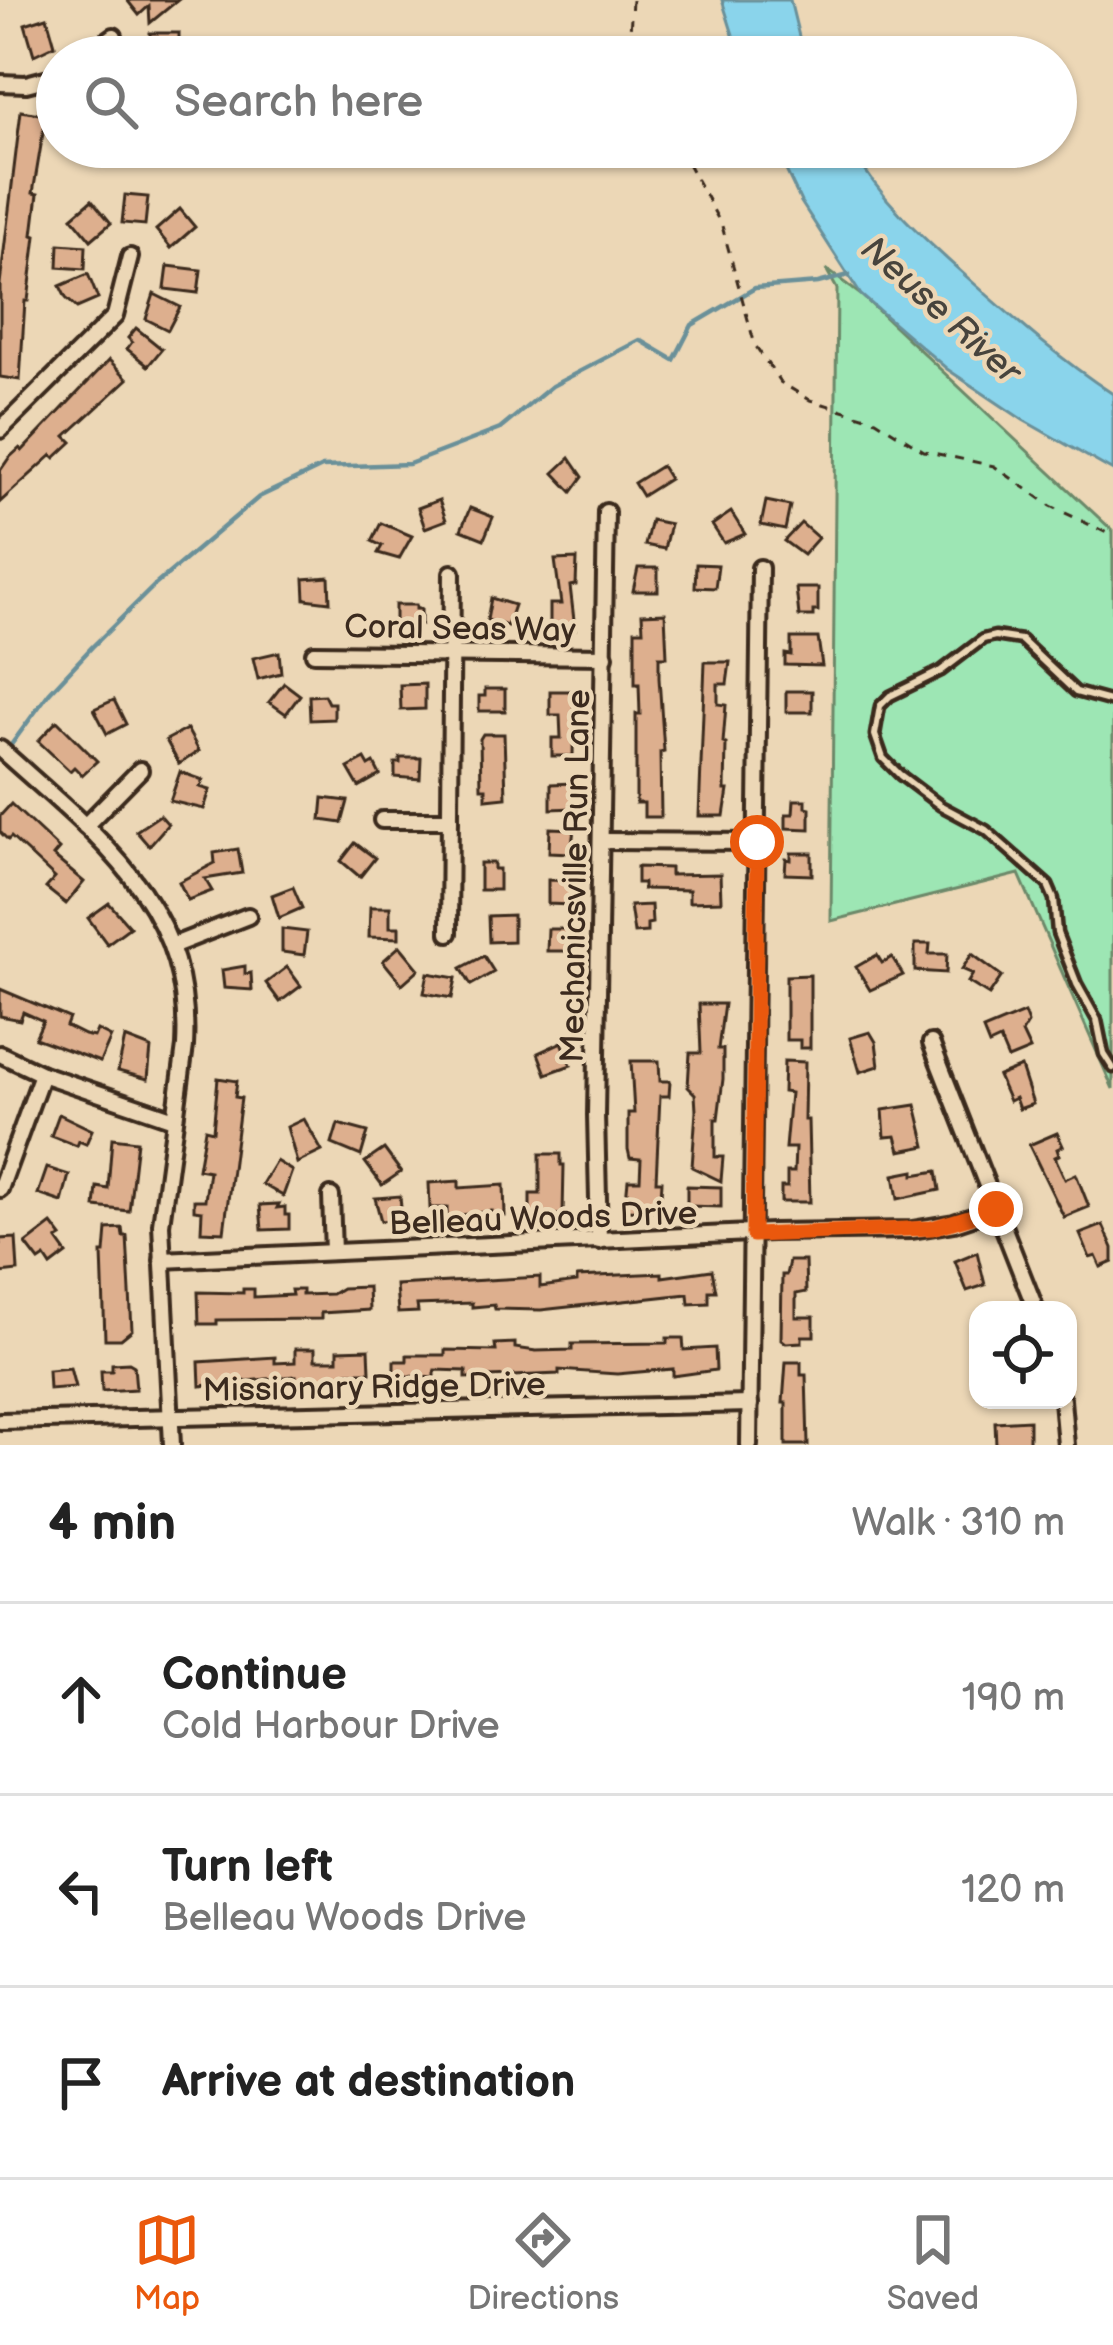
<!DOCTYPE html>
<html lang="en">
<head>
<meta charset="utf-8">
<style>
  body { margin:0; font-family:"Balsamiq Sans",sans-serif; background:#f2f2f2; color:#222 }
  .controls { position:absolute; right:36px; bottom:36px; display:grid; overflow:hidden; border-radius:24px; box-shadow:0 3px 9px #0004 }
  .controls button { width:108px; height:108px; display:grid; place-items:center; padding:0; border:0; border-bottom:3px solid #e0e0e0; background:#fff; color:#222; font:60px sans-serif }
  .stop { position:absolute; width:36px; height:36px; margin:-27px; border:9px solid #ea580c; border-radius:50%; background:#fff }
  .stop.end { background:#ea580c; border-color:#fff; box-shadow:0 3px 12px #0008 }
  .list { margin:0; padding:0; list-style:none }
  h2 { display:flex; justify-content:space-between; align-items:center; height:156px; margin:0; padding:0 48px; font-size:51px }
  h2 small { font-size:39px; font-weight:400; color:#767676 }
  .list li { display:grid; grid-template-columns:78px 1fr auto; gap:36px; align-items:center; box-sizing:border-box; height:192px; padding:0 48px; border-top:3px solid #e0e0e0 }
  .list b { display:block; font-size:45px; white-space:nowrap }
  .list p { margin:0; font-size:39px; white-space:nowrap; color:#767676 }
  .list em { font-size:39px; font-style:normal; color:#767676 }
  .icon { flex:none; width:66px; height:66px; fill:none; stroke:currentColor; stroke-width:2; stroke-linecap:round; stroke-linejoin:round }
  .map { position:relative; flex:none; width:1113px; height:1445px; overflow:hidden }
  .search { position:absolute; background:#fff; box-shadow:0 3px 9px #0004; left:36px; right:36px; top:36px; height:132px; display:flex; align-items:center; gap:30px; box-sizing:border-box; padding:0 42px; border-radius:66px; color:#767676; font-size:45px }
  .sheet { height:732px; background:#fff }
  nav { display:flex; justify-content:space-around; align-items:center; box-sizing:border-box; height:168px; border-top:3px solid #e0e0e0; background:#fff; font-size:33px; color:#767676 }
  nav a { display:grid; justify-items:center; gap:6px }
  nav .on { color:#ea580c }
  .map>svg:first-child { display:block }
  .green { fill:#9de6b4; stroke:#6c8869; stroke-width:3 }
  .water { fill:#8ad4eb; stroke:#6a9099; stroke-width:3 }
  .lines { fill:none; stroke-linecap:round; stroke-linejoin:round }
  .stream { stroke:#6a9099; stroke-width:4.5 }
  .building { fill:#ddaf8e; stroke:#3b2a1e; stroke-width:3 }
  .lane-casing { stroke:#3b2a1e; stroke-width:15 }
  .street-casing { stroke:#3b2a1e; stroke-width:22 }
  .path { stroke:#3b2a1e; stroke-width:3; stroke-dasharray:9 9; stroke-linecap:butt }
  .lane { stroke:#ecd7b6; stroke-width:6 }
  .street { stroke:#ecd7b6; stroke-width:14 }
  .route { stroke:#ea580c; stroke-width:15 }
  .labels { text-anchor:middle; stroke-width:9; stroke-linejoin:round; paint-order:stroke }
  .street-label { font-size:33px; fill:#3b2a1e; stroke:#ecd7b6 }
  .water-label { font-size:36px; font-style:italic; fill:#47443d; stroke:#ecd7b6 }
</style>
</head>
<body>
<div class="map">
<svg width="1113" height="1445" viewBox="0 0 1113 1445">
  <rect width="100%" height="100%" fill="#ecd7b6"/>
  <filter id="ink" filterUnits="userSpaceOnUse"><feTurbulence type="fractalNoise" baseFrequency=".00833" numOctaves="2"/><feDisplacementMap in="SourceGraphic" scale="24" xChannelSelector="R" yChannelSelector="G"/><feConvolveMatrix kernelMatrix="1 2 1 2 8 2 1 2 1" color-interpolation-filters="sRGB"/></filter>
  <g filter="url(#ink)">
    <polygon class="green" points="826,269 861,295 1113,531 1113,1089 1019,874 831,921 837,289"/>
    <g class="water">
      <polygon points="722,0 790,0 804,57 740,57"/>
      <path d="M775 147H850C884 204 920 235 968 278 1014 319 1061 360 1113 394V471L1023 420 947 369 861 295 801 202Z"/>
    </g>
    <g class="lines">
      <polyline class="stream" points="8,749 49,693 92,647 155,585 259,497 322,467 409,464 500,429 552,386 640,340 674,360 692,325 755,288 818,283 849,275"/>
    </g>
    <g class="building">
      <polygon points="127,0 178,0 150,23 149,6 139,15"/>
      <polygon points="47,17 55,45 34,55 25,24"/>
      <rect x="150" y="33" width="29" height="24"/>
      <polygon points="21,111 46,115 33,193 38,194 33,235 36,236 28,301 25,301 20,380 0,377 0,284"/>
      <polygon points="125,195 148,197 145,225 122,223"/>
      <polygon points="92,200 111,223 91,240 72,217"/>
      <polygon points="180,209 195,227 171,248 156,230"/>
      <polygon points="59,244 86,246 85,269 58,267"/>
      <polygon points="168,266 201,270 198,293 165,289"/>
      <polygon points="88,274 98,299 77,308 66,298 60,286"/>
      <polygon points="154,294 180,307 168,330 146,319"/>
      <polygon points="136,328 162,349 148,366 127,349 132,342 128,338"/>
      <polygon points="109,360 128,379 66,436 72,442 55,458 52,455 0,502 0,471 9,458 20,448 22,451"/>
      <polygon points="570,458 583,477 572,492 554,473"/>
      <polygon points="661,466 669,479 642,496 634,483"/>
      <polygon points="439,500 446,520 425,528 418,508"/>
      <polygon points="766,501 790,506 785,530 761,525"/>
      <polygon points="470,508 493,517 484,539 461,530"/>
      <polygon points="731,512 745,534 724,543 712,525"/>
      <polygon points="651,520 670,524 664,549 645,545"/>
      <polygon points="381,523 412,536 399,559 378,553 382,546 372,541"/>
      <polygon points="801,523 818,538 803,555 784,541"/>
      <polygon points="577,559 576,585 570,586 575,629 550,628 550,604 561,604 555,560"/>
      <polygon points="696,564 718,565 715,588 695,587"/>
      <polygon points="638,568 658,568 658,591 633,591"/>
      <polygon points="329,577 330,602 305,599 304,579"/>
      <polygon points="796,588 818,588 818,611 813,611 813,616 799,616"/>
      <polygon points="491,598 514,605 507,626 487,620"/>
      <polygon points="395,605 416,605 416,609 421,609 421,624 395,625"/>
      <polygon points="665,613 667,657 659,657 659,678 664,751 660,752 661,817 644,817 644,803 636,803 636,714 640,714 639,684 635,684 635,630 643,630 642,614"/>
      <polygon points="791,638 818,638 822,666 785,665 785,654 791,655"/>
      <polygon points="279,652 281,673 258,679 253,658"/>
      <polygon points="705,662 730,662 727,684 718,684 718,704 726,705 723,743 726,744 725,790 728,790 724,816 699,816"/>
      <polygon points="284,683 300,695 286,714 269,702"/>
      <polygon points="425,684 425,709 401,710 400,685"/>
      <polygon points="485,689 505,689 505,711 479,711 479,696 485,696"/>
      <polygon points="550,691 574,691 573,756 552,756 552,738 561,738 560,715 550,715"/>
      <rect x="786" y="691" width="26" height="21"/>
      <polygon points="324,695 328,703 334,703 334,719 310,720 309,696"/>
      <polygon points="114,700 126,724 107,734 94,709"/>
      <polygon points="57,721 97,761 82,775 74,767 70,771 38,741"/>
      <polygon points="187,729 199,751 179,764 166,740"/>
      <polygon points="483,734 504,734 506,797 486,799 486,788 481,788 480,739"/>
      <polygon points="400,758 421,758 420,779 395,777 395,763 400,763"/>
      <polygon points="365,759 369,766 374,763 380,775 359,787 348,768"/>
      <polygon points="180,772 203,780 200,787 210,790 204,809 170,801"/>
      <polygon points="573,783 574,808 551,809 551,784"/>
      <polygon points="323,798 348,801 342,823 321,820"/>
      <polygon points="794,800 806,800 806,807 810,808 810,829 786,828 786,814 793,814"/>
      <polygon points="11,804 59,849 53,856 84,882 66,904 46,888 55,878 11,837 8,840 0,832 0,816"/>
      <polygon points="160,815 168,824 149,846 136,831"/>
      <polygon points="550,828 574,829 571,853 549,852"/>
      <polygon points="355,843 375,858 360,877 341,861"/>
      <polygon points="238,849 242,873 205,879 212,891 188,900 179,882 215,863 214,853"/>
      <polygon points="791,853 812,853 812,875 785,874 786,859 791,860"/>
      <polygon points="480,863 494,863 494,869 499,869 499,890 480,890"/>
      <polygon points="637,867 670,868 670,875 720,874 721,901 689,902 689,890 643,889 643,883 637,883"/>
      <polygon points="548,880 572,881 571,905 548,904"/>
      <polygon points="293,887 302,908 279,918 272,895"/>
      <polygon points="109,903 130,927 107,944 88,918"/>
      <polygon points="651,905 652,923 647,924 647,932 634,933 630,906"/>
      <polygon points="370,907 390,907 390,927 399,927 399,938 369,937"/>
      <polygon points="513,915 513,941 489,942 488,916"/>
      <polygon points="282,929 307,932 304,955 282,952"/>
      <polygon points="548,929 569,929 568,951 547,951"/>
      <polygon points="915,944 930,944 929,954 947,954 946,973 915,971"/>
      <polygon points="400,946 419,969 402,984 383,961"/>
      <polygon points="972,954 1002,976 989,995 968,982 973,974 962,969"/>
      <polygon points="877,955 882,963 892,957 903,975 870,990 856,967"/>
      <polygon points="484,956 494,972 471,985 461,968"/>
      <polygon points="245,966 245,974 251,973 252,990 224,988 222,970"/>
      <polygon points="287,967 301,986 280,1002 266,983"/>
      <polygon points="428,973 456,978 452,998 424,993"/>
      <polygon points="810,975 810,1048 800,1048 800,1040 786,1040 786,976"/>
      <polygon points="0,989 69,1018 66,1026 84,1035 94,1037 97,1030 111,1037 100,1062 35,1038 43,1021 23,1012 20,1020 0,1016"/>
      <polygon points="699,1004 724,1004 718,1049 723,1049 723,1079 718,1119 715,1119 715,1157 723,1157 721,1181 692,1167 696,1111 695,1094 688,1087 690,1053 701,1053"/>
      <polygon points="1024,1013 1028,1023 1022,1033 1030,1050 1008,1059 1000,1040 989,1045 983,1030"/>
      <polygon points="870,1032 876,1042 879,1066 860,1072 850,1038"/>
      <polygon points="125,1038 151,1048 148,1079 118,1071"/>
      <polygon points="562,1042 571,1065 546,1074 538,1053"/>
      <polygon points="631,1061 659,1061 660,1081 670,1081 669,1096 660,1096 656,1181 662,1181 661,1196 656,1196 656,1211 625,1210 628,1180 640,1180 641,1159 630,1158 628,1149 628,1113 634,1113"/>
      <polygon points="784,1061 805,1062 804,1120 808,1120 810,1202 781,1202 781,1187 787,1187 787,1172 794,1172 795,1148 785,1148 790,1093 783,1092"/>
      <polygon points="1021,1067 1033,1104 1019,1109 1015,1098 1009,1101 998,1076"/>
      <polygon points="218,1078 237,1081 235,1097 241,1098 224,1232 201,1231 202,1211 194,1210 194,1200 205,1200 209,1171 198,1169 205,1129 213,1131"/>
      <polygon points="916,1105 926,1146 900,1151 896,1136 885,1137 883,1110"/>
      <polygon points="59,1114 92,1130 86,1144 79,1141 77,1146 51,1136"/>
      <polygon points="304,1119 322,1151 297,1163 287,1127"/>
      <polygon points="338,1124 368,1132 361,1156 332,1144"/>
      <polygon points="1057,1133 1063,1146 1057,1149 1059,1155 1055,1157 1065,1179 1076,1174 1089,1207 1064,1217 1029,1145"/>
      <polygon points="112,1138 137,1141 129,1211 95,1207 97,1187 108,1189"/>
      <polygon points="384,1149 401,1172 382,1185 365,1162"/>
      <polygon points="540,1154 561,1154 561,1165 564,1165 563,1215 530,1215 530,1194 540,1194"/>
      <polygon points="276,1161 292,1171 283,1196 262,1184"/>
      <polygon points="47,1168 69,1175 62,1202 38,1194"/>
      <polygon points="914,1171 914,1175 937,1171 940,1190 898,1199 894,1175"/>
      <polygon points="459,1181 459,1188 504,1185 505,1216 491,1216 491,1211 447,1217 447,1208 430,1208 429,1183"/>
      <polygon points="687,1186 721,1187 721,1207 687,1206"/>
      <polygon points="400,1196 402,1219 381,1221 375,1198"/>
      <polygon points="279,1204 277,1208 285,1207 285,1215 289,1215 289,1229 262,1230 260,1205"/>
      <polygon points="52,1224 62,1237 57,1240 67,1254 51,1266 45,1257 39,1261 26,1244"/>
      <polygon points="1103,1225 1113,1248 1113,1262 1101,1267 1096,1256 1090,1258 1080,1234"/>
      <polygon points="122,1228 123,1236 127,1236 132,1330 121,1339 105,1339 102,1253 105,1253 107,1229"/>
      <polygon points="16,1238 18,1271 0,1273 0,1239"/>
      <polygon points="977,1252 985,1285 967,1291 955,1261"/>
      <polygon points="789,1261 805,1261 806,1292 796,1294 796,1317 814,1317 814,1336 802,1336 802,1342 786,1343 781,1339 782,1275 786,1275"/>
      <polygon points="712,1270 716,1291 709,1291 709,1303 689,1304 688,1294 541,1310 495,1309 494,1305 472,1307 472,1303 417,1305 418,1312 398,1313 396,1285 540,1277 540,1287 577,1282 577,1277 662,1273 662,1277"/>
      <polygon points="368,1287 369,1310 321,1313 321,1319 217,1320 217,1324 199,1324 198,1292 243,1293 243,1289 254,1289 254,1297 292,1295 291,1290 302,1290 302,1295 332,1294 342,1288"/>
      <polygon points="667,1338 683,1338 684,1350 715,1348 716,1370 673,1376 673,1369 617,1374 559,1370 559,1374 466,1378 466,1371 435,1370 435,1378 394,1375 394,1361 407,1361 407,1355 445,1355 445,1350 496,1351 495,1344 515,1343 515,1348 536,1351 572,1350 572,1344 667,1343"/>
      <polygon points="295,1349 315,1349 315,1360 338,1360 338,1350 369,1349 370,1372 349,1372 350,1380 296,1383 296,1376 200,1386 199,1362 275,1357 275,1363 295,1362"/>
      <polygon points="786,1362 801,1362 801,1375 806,1375 808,1445 786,1445 786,1403 783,1403"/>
      <polygon points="129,1363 134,1366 136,1389 102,1391 101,1371 112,1371 112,1364"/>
      <polygon points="70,1368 75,1387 49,1389 48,1370"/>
      <polygon points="1029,1420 1029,1445 996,1445 995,1422"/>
    </g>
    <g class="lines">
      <defs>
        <polyline id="lane" points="1113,702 1076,692 1021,640 995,636 983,639 941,671 890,696 880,706 875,735 883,758 900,775 941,806 986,830 1048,885 1054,899 1057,933 1077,984 1097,1020 1104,1054 1113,1068"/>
        <g id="street">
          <polyline points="85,57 114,36"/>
          <polyline points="0,83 26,84 57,76"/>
          <polyline points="0,430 115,316 130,257"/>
          <polyline points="314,653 605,656"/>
          <path d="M0 749C96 836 193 903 185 1046L161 1224 172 1445"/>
          <polyline points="382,820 450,820"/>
          <polyline points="85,826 140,770"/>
          <polyline points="603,841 757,842"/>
          <polyline points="449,933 452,573"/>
          <polyline points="174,945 248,916"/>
          <polyline points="931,1043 1036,1310"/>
          <polyline points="0,1054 42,1074 174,1119"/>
          <polyline points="0,1189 42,1074"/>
          <polyline points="331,1196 333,1252"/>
          <polyline points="599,1241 596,1115 606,512"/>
          <polyline points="162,1260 772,1232 912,1230 954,1223 996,1209"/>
          <polyline points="1062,1400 1066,1445"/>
          <polyline points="0,1421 750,1404"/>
          <polyline points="749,1445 760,568"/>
        </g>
      </defs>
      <use href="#lane" class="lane-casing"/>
      <use href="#street" class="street-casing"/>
      <g class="path">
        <polyline points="632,0 630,33 633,57"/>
        <polyline points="679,147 722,226 755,345 780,382 810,400 876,420 924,451 994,466 1051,506 1113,536"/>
      </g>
      <use href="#lane" class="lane"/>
      <use href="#street" class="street"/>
    </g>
  </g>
  <g class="lines" filter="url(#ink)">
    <polyline class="route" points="757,842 753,1235 932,1228 996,1209"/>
  </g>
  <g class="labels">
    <g class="street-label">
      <text transform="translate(460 627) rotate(1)" y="12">Coral Seas Way</text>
      <text transform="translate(574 876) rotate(-89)" y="12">Mechanicsville Run Lane</text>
      <text transform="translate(543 1217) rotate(-2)" y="12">Belleau Woods Drive</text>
      <text transform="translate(374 1386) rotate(-1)" y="12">Missionary Ridge Drive</text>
    </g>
    <g class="water-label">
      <text transform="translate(942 309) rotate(42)" y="13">Neuse River</text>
    </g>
  </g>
</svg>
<div class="controls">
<button><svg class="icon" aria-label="locate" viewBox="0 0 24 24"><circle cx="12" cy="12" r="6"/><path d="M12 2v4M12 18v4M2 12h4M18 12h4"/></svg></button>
</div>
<div class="stop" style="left:757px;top:842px"></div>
<div class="stop end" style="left:996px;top:1209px"></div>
<div class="search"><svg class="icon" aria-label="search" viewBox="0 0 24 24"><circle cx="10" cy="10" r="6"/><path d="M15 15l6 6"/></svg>Search here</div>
</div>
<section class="sheet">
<h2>4 min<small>Walk · 310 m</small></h2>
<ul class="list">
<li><svg class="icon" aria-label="ahead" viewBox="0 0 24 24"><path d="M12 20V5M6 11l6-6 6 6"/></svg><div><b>Continue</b><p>Cold Harbour Drive</p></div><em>190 m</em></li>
<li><svg class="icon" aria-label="left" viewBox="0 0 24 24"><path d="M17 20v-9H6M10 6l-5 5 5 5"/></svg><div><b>Turn left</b><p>Belleau Woods Drive</p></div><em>120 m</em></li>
<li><svg class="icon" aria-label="arrive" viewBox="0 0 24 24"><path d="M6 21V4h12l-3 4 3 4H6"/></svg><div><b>Arrive at destination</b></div></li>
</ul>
</section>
<nav>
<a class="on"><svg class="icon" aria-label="map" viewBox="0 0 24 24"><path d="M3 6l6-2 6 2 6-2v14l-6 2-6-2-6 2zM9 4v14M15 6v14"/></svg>Map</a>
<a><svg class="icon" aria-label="directions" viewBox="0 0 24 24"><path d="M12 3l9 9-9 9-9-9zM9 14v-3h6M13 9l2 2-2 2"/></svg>Directions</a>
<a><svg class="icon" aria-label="saved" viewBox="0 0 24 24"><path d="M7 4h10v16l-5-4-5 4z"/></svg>Saved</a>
</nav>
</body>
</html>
